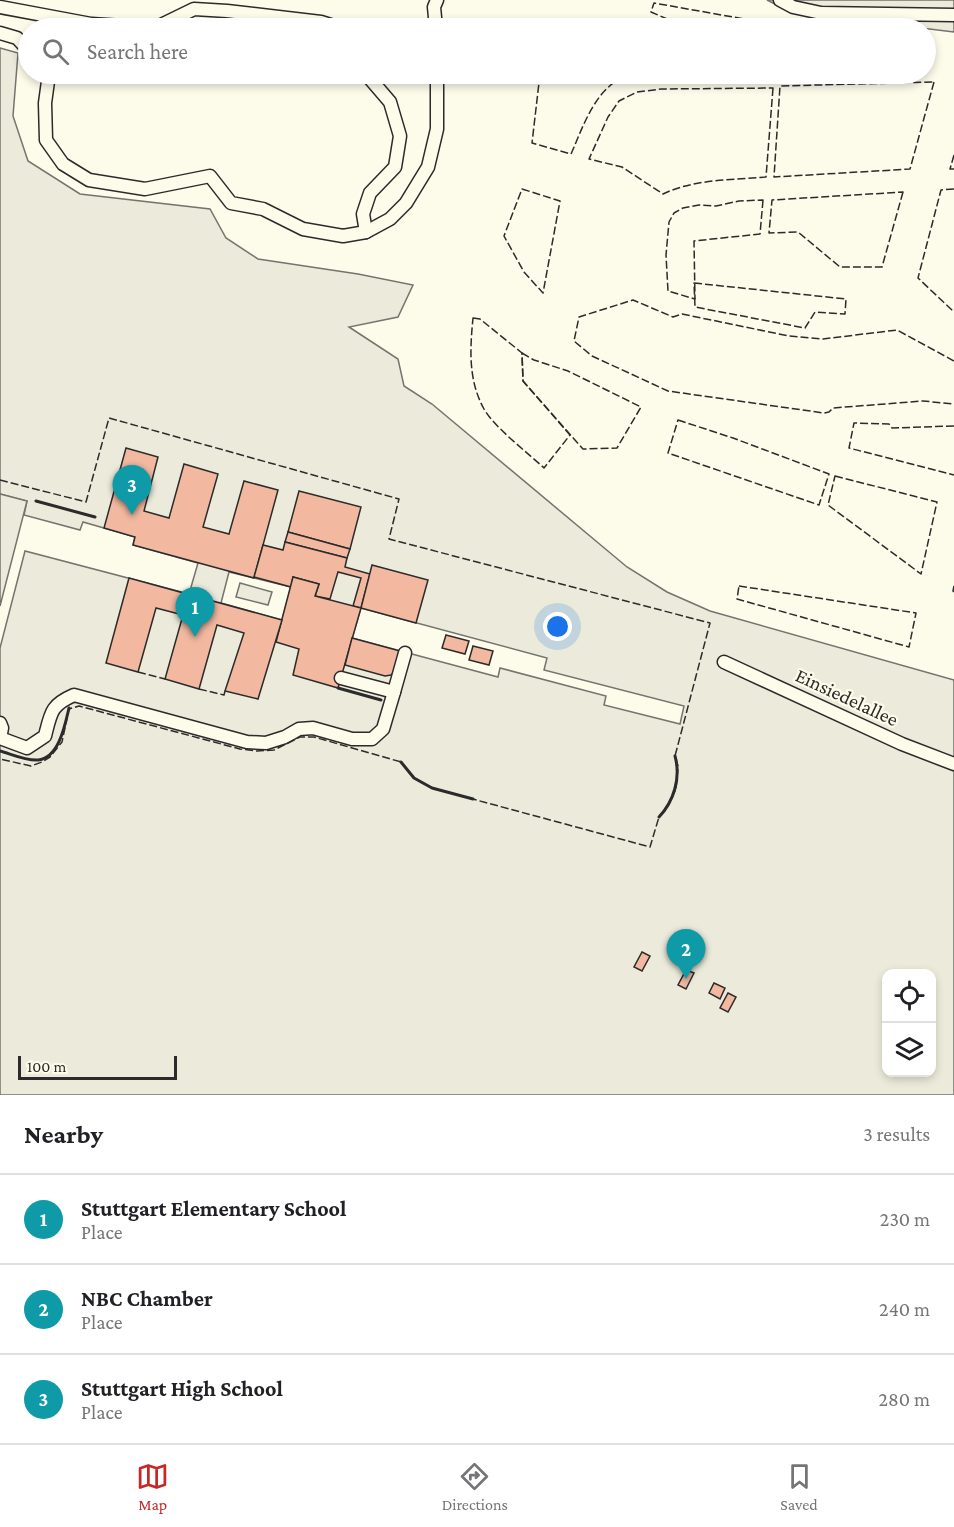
<!DOCTYPE html>
<html lang="en">
<head>
<meta charset="utf-8">
<style>
  body { margin:0; font-family:"Crimson Pro",serif; background:#f6f6f6; color:#202124 }
  .controls { position:absolute; right:18px; bottom:18px; display:grid; overflow:hidden; border-radius:12px; box-shadow:0 3px 9px #0003 }
  .controls button { width:54px; height:54px; display:grid; place-items:center; padding:0; border:0; border-bottom:2px solid #e0e0e0; background:#fff; color:#202124; font:30px sans-serif }
  .scale { position:absolute; left:18px; bottom:15px; width:159px; box-sizing:border-box; padding-left:6px; border:3px solid #2b2b2b; border-top:0; font-size:16px; line-height:21px; white-space:nowrap; color:#2b2b2b; -webkit-text-stroke:4px #fdfbea; paint-order:stroke }
  .you { position:absolute; left:558px; top:627px; width:21px; height:21px; margin:-15px; border:4px solid #fff; border-radius:50%; background:#1a73e8; box-shadow:0 0 0 9px #1a73e833 }
  .badge { display:grid; place-items:center; width:39px; height:39px; border-radius:50%; background:#c62828; color:#fff; font-size:20px; font-weight:700 }
  .pin { position:absolute; translate:-50% -50px; filter:drop-shadow(0 2px 3px #0008) }
  .pin::after { content:''; position:absolute; top:32px; width:21px; height:18px; background:inherit; clip-path:polygon(0 0,100% 0,50% 100%) }
  .list { margin:0; padding:0; list-style:none }
  h2 { display:flex; justify-content:space-between; align-items:center; height:78px; margin:0; padding:0 24px; font-size:26px }
  h2 small { font-size:20px; font-weight:400; color:#757577 }
  .list li { display:grid; grid-template-columns:39px 1fr auto; gap:18px; align-items:center; box-sizing:border-box; height:90px; padding:0 24px; border-top:2px solid #e0e0e0 }
  .list b { display:block; font-size:22px; white-space:nowrap }
  .list p { margin:0; font-size:20px; white-space:nowrap; color:#757577 }
  .list em { font-size:20px; font-style:normal; color:#757577 }
  .icon { flex:none; width:33px; height:33px; fill:none; stroke:currentColor; stroke-width:2; stroke-linecap:round; stroke-linejoin:round }
  .map { position:relative; flex:none; width:954px; height:1095px; overflow:hidden }
  .search { position:absolute; background:#fff; box-shadow:0 3px 9px #0003; left:18px; right:18px; top:18px; height:66px; display:flex; align-items:center; gap:15px; box-sizing:border-box; padding:0 21px; border-radius:33px; color:#757577; font-size:22px }
  .sheet { height:348px; background:#fff }
  nav { display:flex; justify-content:space-around; align-items:center; box-sizing:border-box; height:84px; border-top:2px solid #e0e0e0; background:#fff; font-size:16px; color:#757577 }
  nav a { display:grid; justify-items:center; gap:3px }
  nav .on { color:#c62828 }
  .map>svg:first-child { display:block }
  .green { fill:#ecebdb; stroke:#74746e; stroke-width:1.5; fill-rule:evenodd }
  .parking { fill:#eceadb; stroke:#74746e; stroke-width:1.5 }
  .building { fill:#f2b8a0; stroke:#2b2b2b; stroke-width:1.5 }
  .lines { fill:none; stroke-linecap:round; stroke-linejoin:round }
  .minor-casing { stroke:#2b2b2b; stroke-width:15 }
  .minor { stroke:#fdfbea; stroke-width:12 }
  .fence { stroke:#2b2b2b; stroke-width:1.5; stroke-dasharray:8 3; stroke-linecap:butt }
  .wall { stroke:#2b2b2b; stroke-width:3 }
  .labels { text-anchor:middle; stroke-width:4.5; stroke-linejoin:round; paint-order:stroke }
  .street-label { font-size:20px; fill:#2b2b2b; stroke:#fdfbea }
</style>
</head>
<body>
<div class="map">
<svg width="954" height="1095" viewBox="0 0 954 1095">
  <rect width="100%" height="100%" fill="#fdfbea"/>
  <g class="green">
    <polygon points="767,0 954,0 954,32 791,12"/>
    <path d="M0 48 18 53 13 116 28 161 80 194 210 209 226 238 258 259 358 274 413 285 398 317 349 327 398 359 404 386 432 404 627 567 667 592 710 611 954 680V1095H0V648L25 551 189 594 198 563 133 545 135 537 83 522 80 530 24 515 27 501 0 494ZM229 572 291 587 282 620 221 603ZM361 608 547 658 544 670 684 706 680 724 604 705 606 696 500 668 498 677 352 638ZM886 974H932V1072H886Z"/>
    <polygon points="240,583 272,592 268,605 236,597"/>
  </g>
  <polygon class="parking" points="0,494 27,501 0,606"/>
  <g class="building">
    <polygon points="126,448 158,457 144,511 169,518 184,464 218,474 203,527 229,534 244,481 278,490 254,578 133,545 135,537 104,528"/>
    <polygon points="299,491 361,507 350,549 288,532"/>
    <polygon points="288,532 350,549 347,558 285,542"/>
    <polygon points="285,542 347,558 345,567 370,574 361,608 353,606 361,578 338,572 330,599 315,596 319,584 293,577 291,587 254,577 263,545 283,550"/>
    <polygon points="372,565 428,580 416,623 361,608"/>
    <polygon points="293,577 319,584 315,596 361,608 338,688 293,675 299,649 276,642"/>
    <polygon points="129,578 282,620 258,699 225,691 244,633 217,625 199,689 165,679 183,615 156,608 138,672 106,663"/>
    <polygon points="446,635 469,641 465,654 442,648"/>
    <polygon points="352,638 400,651 395,671 391,675 385,676 345,665"/>
    <polygon points="473,646 493,651 489,665 469,660"/>
    <polygon points="642,952 650,956 642,971 634,967"/>
    <polygon points="686,970 694,973 686,989 678,985"/>
    <polygon points="714,983 725,988 720,999 709,993"/>
    <polygon points="728,993 736,997 728,1012 720,1008"/>
  </g>
  <g class="lines">
    <defs>
      <g id="minor">
        <polyline points="780,0 793,7 821,13 954,15"/>
        <polyline points="0,7 91,24 155,28 194,9 227,11 321,22 340,28"/>
        <polyline points="436,28 434,7 437,0"/>
        <polyline points="0,33 17,38 28,50"/>
        <polyline points="49,74 45,103 46,140 63,164 89,180 145,189 210,176 231,203 263,209 303,229 343,236 366,232 390,219 406,203 428,167 437,129 437,74"/>
        <polyline points="366,74 390,102 400,136 395,167 370,193 363,214 366,232"/>
        <polyline points="724,662 902,744 954,764"/>
        <polyline points="341,678 394,692 405,653"/>
        <polyline points="0,723 2,728 0,738"/>
        <path d="M0 738 27 748 45 736C51 712 51 705 74 695L247 742 266 743 285 737 299 729 313 728 352 739H372L383 729 394 692"/>
      </g>
    </defs>
    <use href="#minor" class="minor-casing"/>
    <use href="#minor" class="minor"/>
    <g class="fence">
      <polyline points="688,28 651,12 654,3 778,25 777,28"/>
      <polyline points="786,28 786,26 809,28"/>
      <path d="M540 74 532 143 571 154C584 125 597 81 634 74 638 73 643 74 648 74"/>
      <polyline points="553,74 574,76 574,74"/>
      <polygon points="934,82 910,169 774,177 780,86"/>
      <path d="M773 88 766 177C732 180 694 179 663 194L622 167 589 159 608 117 619 101 637 92 661 89Z"/>
      <polyline points="954,155 950,169 954,169"/>
      <polygon points="522,189 560,201 543,293 524,272 504,236"/>
      <polyline points="954,189 941,190 918,278 954,312"/>
      <polygon points="903,192 882,267 840,267 798,232 769,233 772,200"/>
      <polygon points="763,200 760,234 694,241 695,299 668,291 666,255 669,222 674,213 683,208 699,205 716,206 739,201"/>
      <polygon points="694,283 846,299 845,314 815,312 805,328 695,307"/>
      <path d="M473 318 480 319 522 353 523 381 570 435 544 468C528 453 494 427 484 409 468 380 470 349 473 318Z"/>
      <polygon points="522,353 534,360 568,371 641,407 617,448 583,449 523,381"/>
      <polyline points="954,361 897,330 823,339 789,336 682,314 673,317 633,300 579,317 574,341 592,356 668,391 824,413 829,412 833,408 923,401 954,404"/>
      <polygon points="678,420 733,438 829,474 819,505 668,453"/>
      <polyline points="954,426 892,428 889,424 854,423 849,448 954,475"/>
      <polygon points="835,476 937,502 921,574 828,505"/>
      <polyline points="0,480 86,502 109,418 399,499 389,539 710,623 675,756 678,766 676,789 666,809 659,817 650,847 432,788 414,778 401,762 314,737 300,737 274,750 257,751 240,749 79,706 69,709 62,742 50,757 42,762 31,766 0,759"/>
      <polygon points="739,586 916,613 909,647 737,599"/>
      <polyline points="954,586 953,591 954,592"/>
      <polyline points="138,672 165,679"/>
      <polyline points="199,689 224,695 225,691"/>
    </g>
    <g class="wall">
      <polyline points="36,501 95,517"/>
      <polyline points="338,688 381,700"/>
      <path d="M0 751C11 754 26 761 38 760 59 758 65 725 69 708"/>
      <polyline points="401,762 414,778 432,788 473,799"/>
      <path d="M659 817C674 801 681 778 675 756"/>
    </g>
  </g>
  <g class="labels">
    <g class="street-label">
      <text transform="translate(847 697) rotate(25)" y="7">Einsiedelallee</text>
    </g>
  </g>
</svg>
<div class="controls">
<button><svg class="icon" aria-label="locate" viewBox="0 0 24 24"><circle cx="12" cy="12" r="6"/><path d="M12 2v4M12 18v4M2 12h4M18 12h4"/></svg></button>
<button><svg class="icon" aria-label="layers" viewBox="0 0 24 24"><path d="M12 4l9 5-9 5-9-5zM3 14l9 5 9-5"/></svg></button>
</div>
<div class="scale">100 m</div>
<div class="you"></div>
<div class="pin badge" style="left:195px;top:637px;background:#0f9aa8">1</div>
<div class="pin badge" style="left:686px;top:979px;background:#0f9aa8">2</div>
<div class="pin badge" style="left:132px;top:515px;background:#0f9aa8">3</div>
<div class="search"><svg class="icon" aria-label="search" viewBox="0 0 24 24"><circle cx="10" cy="10" r="6"/><path d="M15 15l6 6"/></svg>Search here</div>
</div>
<section class="sheet">
<h2>Nearby<small>3 results</small></h2>
<ul class="list">
<li><span class="badge" style="background:#0f9aa8">1</span><div><b>Stuttgart Elementary School</b><p>Place</p></div><em>230 m</em></li>
<li><span class="badge" style="background:#0f9aa8">2</span><div><b>NBC Chamber</b><p>Place</p></div><em>240 m</em></li>
<li><span class="badge" style="background:#0f9aa8">3</span><div><b>Stuttgart High School</b><p>Place</p></div><em>280 m</em></li>
</ul>
</section>
<nav>
<a class="on"><svg class="icon" aria-label="map" viewBox="0 0 24 24"><path d="M3 6l6-2 6 2 6-2v14l-6 2-6-2-6 2zM9 4v14M15 6v14"/></svg>Map</a>
<a><svg class="icon" aria-label="directions" viewBox="0 0 24 24"><path d="M12 3l9 9-9 9-9-9zM9 14v-3h6M13 9l2 2-2 2"/></svg>Directions</a>
<a><svg class="icon" aria-label="saved" viewBox="0 0 24 24"><path d="M7 4h10v16l-5-4-5 4z"/></svg>Saved</a>
</nav>
</body>
</html>
